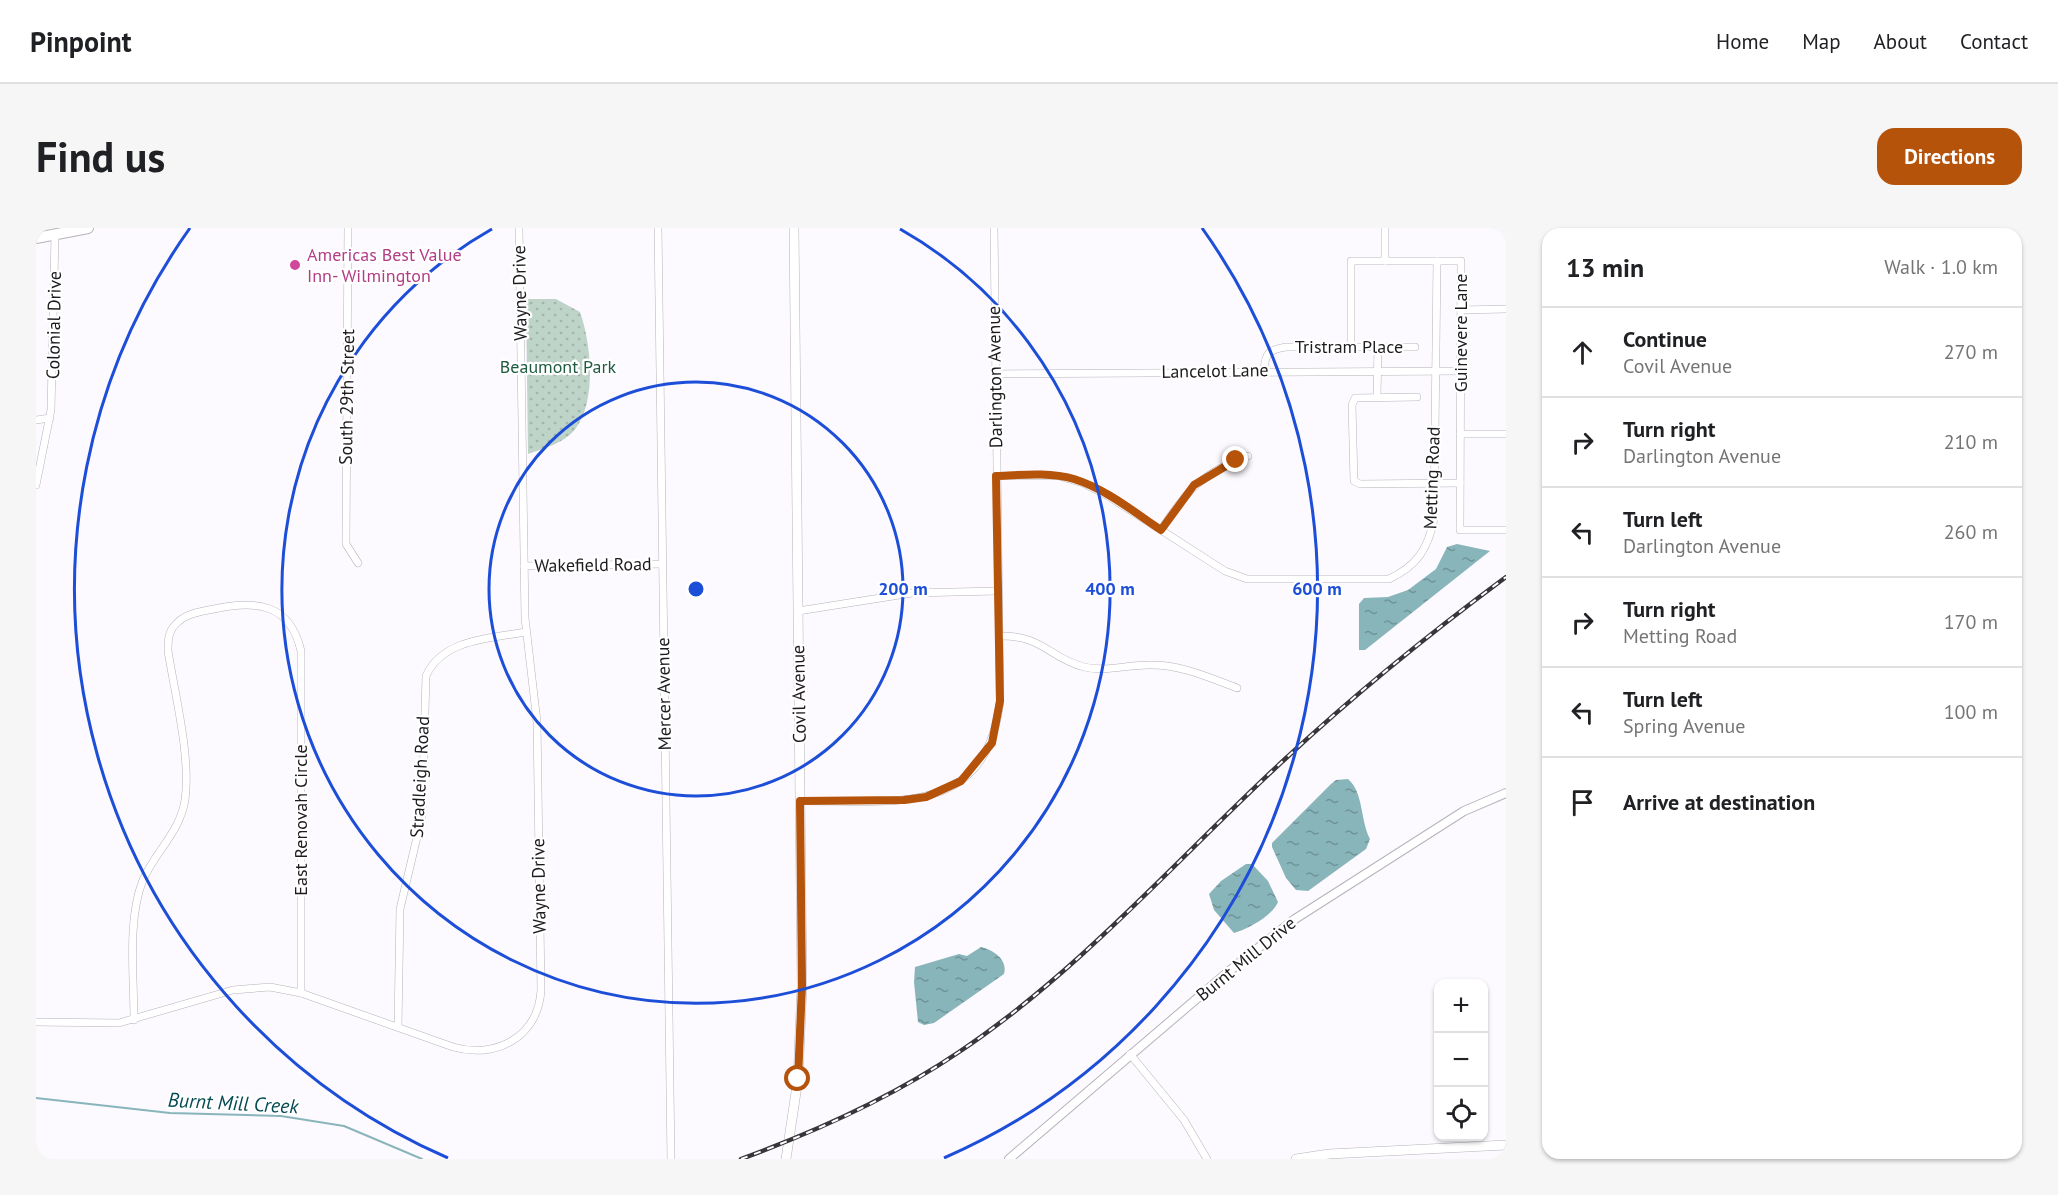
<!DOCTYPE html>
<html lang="en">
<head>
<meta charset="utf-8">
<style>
  body { margin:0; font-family:"PT Sans",sans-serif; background:#f6f6f6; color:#202124 }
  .controls { position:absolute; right:18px; bottom:18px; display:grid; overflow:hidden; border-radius:12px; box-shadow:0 2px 4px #0004 }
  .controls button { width:54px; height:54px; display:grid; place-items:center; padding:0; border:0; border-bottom:2px solid #e0e0e0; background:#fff; color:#202124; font:30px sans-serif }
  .stop { position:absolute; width:18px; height:18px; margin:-14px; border:4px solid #b45309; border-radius:50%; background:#fff }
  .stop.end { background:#b45309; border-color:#fff; box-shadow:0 2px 6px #0008 }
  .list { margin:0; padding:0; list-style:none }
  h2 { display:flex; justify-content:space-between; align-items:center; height:78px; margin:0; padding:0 24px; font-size:26px }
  h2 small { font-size:20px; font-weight:400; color:#757577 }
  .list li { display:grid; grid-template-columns:39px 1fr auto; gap:18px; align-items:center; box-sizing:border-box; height:90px; padding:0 24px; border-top:2px solid #e0e0e0 }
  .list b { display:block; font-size:22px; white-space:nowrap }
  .list p { margin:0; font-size:20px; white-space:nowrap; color:#757577 }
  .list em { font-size:20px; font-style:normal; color:#757577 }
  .icon { flex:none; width:33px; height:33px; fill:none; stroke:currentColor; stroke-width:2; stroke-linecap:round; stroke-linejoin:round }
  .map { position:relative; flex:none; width:1470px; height:931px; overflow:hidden; border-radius:18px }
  header { display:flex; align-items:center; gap:36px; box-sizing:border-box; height:84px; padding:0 30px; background:#fff; border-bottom:2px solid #e0e0e0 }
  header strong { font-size:28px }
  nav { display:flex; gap:33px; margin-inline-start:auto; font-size:21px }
  .intro { display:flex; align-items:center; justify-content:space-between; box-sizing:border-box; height:144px; padding:0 36px }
  h1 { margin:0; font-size:42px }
  .button { padding:15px 27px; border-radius:18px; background:#b45309; color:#fff; font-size:21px; font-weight:700 }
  main { display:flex; gap:36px; padding:0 36px }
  aside { flex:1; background:#fff; border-radius:18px; box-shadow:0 2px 4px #0004 }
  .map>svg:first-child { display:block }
  .park { fill:url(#park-dots) }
  .water { fill:url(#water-ripples) }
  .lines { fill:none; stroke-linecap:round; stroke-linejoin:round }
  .stream { stroke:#88b5ba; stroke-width:2 }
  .minor-casing { stroke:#b6b3ba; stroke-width:8 }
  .tertiary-casing { stroke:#b6b3ba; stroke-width:10 }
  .secondary-casing { stroke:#b6b3ba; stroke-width:10 }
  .primary-casing { stroke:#b6b3ba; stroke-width:12 }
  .minor { stroke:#fff; stroke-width:7 }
  .tertiary { stroke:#fff; stroke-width:8 }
  .secondary { stroke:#fff; stroke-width:9 }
  .primary { stroke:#fff; stroke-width:10 }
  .rail-casing { stroke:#383639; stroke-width:4.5 }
  .rail { stroke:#fff; stroke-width:2; stroke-dasharray:7; stroke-linecap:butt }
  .route { stroke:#b45309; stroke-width:8 }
  .ring { fill:none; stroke:#1d4ed8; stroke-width:3 }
  .hotel-dot { fill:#d1479c; stroke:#fff; stroke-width:2 }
  .labels { text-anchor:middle; stroke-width:4.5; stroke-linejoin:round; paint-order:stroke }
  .hotel-label { font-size:18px; fill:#b23c85; stroke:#fff; text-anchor:start }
  .street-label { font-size:18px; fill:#1d1b1e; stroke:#fff }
  .park-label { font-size:18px; fill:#1e5b40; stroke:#fff }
  .water-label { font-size:20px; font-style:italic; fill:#054b52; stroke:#fff }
  .centre { fill:#1d4ed8; stroke:#fff; stroke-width:3 }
  .ring-label { font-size:18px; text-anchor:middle; font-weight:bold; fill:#1d4ed8; stroke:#fff; stroke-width:4.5; stroke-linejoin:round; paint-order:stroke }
</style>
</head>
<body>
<header>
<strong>Pinpoint</strong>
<nav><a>Home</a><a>Map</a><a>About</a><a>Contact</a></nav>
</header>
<div class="intro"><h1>Find us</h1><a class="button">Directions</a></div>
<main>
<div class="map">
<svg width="1470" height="931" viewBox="0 0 1470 931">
  <defs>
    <pattern id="park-dots" width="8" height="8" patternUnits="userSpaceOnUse" patternTransform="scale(1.5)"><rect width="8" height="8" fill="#bed4c8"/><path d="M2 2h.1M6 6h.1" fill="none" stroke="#a3b5ab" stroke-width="1.8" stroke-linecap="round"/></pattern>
    <pattern id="water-ripples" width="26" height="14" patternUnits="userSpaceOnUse" patternTransform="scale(1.5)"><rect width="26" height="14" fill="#88b5ba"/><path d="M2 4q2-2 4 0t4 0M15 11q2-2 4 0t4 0" fill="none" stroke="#6f9297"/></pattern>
  </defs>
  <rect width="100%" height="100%" fill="#fcf9ff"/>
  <path class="park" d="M490 71H520L544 84C555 115 561 172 540 200 529 215 509 220 492 226Z"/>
  <g class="water">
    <polygon points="1421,316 1454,323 1329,422 1323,422 1323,376 1328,370 1352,369 1372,362 1400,341 1411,319"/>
    <path d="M1312 551C1328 565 1324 592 1334 611L1330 621 1272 663 1260 662 1250 650 1236 619V615L1295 556 1300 552Z"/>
    <path d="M1210 636H1216L1232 653 1242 674C1236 688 1212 701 1198 705L1178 682 1173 666 1185 653Z"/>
    <path d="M945 719C958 722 972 732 968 746L898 795 888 797 882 794 878 754 879 739 923 726 931 728Z"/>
  </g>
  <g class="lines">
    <polyline class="stream" points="0,870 134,885 245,888 308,898 386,931"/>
    <defs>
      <g id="minor">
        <polyline points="312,0 310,316 322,335"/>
        <polyline points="622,0 635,931"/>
        <polyline points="1349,0 1349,33"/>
        <polyline points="1425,82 1470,81"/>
        <polyline points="1315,119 1315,33 1425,33 1424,302 1470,302"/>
        <path d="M1228 143C1229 125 1232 122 1250 119H1379"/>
        <polyline points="959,146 1425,143"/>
        <polyline points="1341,169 1342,119"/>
        <polyline points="1381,169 1319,170 1316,177 1318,253 1324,256 1424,255"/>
        <polyline points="0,192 14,190"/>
        <polyline points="1424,206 1470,206"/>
        <path d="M960 248H1023L1047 255 1072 268 1189 343 1211 351H1353C1381 338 1392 321 1398 291L1401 33"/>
        <polyline points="0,257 15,182 19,7"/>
        <path d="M1125 302C1150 263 1167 244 1212 228"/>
        <polyline points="488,338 626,336"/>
        <polyline points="762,383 876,365 961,363"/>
        <path d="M963 408C1007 407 1013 430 1048 439 1069 444 1091 437 1112 437 1144 436 1172 449 1201 460"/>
        <path d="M764 573C855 572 950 592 964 473L958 0"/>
        <path d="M98 792C98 750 91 691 107 652 119 624 144 604 149 572 155 529 139 467 132 423 132 414 132 404 139 397 149 385 164 384 178 381 220 372 254 375 265 423V765"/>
        <path d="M0 794 83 795 197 762 234 759 265 765 417 819C459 831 502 810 505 762L501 494 489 390 483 0"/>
        <path d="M362 799 364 681 386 588 390 448C406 411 455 410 490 404"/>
        <polyline points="1094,826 1148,892 1171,931"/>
      </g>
      <polyline id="tertiary" points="973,931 1192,744 1259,691 1428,583 1470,565"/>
      <g id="secondary">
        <polyline points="750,931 762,851 766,758 758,0"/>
        <polyline points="1260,931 1293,926 1470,917"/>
      </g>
      <polyline id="primary" points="0,10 52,0"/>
    </defs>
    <use href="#minor" class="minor-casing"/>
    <use href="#tertiary" class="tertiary-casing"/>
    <use href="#secondary" class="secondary-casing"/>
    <use href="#primary" class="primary-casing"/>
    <use href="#minor" class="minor"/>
    <use href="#tertiary" class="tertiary"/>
    <use href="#secondary" class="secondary"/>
    <use href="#primary" class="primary"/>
    <defs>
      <path id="rail" d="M705 931C781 903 855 870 923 824 1044 743 1142 630 1248 532 1319 466 1393 406 1470 349"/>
    </defs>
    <use href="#rail" class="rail-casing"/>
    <use href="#rail" class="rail"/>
  </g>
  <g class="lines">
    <path class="route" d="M762 851 766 758 764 573 868 572 890 569 925 553 956 515 964 473 960 248C985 247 1013 244 1038 251 1070 261 1098 284 1125 302L1158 257 1200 232"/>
  </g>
  <g class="ring">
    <circle cx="660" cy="361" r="207"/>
    <path d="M864 1A414 414 0 1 1 456 1"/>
    <path d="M412 930A621 621 0 0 1 154 0M1166 0A621 621 0 0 1 908 930"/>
  </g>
  <circle class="hotel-dot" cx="259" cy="37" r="6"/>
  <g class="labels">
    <g class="hotel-label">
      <text x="271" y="33">Americas Best Value<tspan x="271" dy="21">Inn- Wilmington</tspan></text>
    </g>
    <g class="street-label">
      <text transform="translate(484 65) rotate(-91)" y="6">Wayne Drive</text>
      <text transform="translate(18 97) rotate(-89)" y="6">Colonial Drive</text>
      <text transform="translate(1425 105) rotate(-90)" y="6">Guinevere Lane</text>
      <text x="1313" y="125">Tristram Place</text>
      <text transform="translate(1179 143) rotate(-1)" y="6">Lancelot Lane</text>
      <text transform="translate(959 149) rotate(-91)" y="6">Darlington Avenue</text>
      <text transform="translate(311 169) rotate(-89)" y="6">South 29th Street</text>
      <text transform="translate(1396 250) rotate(-88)" y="6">Metting Road</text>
      <text transform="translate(557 337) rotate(-1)" y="6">Wakefield Road</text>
      <text transform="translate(628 466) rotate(-91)" y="6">Mercer Avenue</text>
      <text transform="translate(763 466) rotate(-91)" y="6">Covil Avenue</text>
      <text transform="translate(384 549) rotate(-87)" y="6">Stradleigh Road</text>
      <text transform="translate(265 592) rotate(-90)" y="6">East Renovah Circle</text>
      <text transform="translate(503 658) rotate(-91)" y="6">Wayne Drive</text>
      <text transform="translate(1210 731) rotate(-39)" y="6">Burnt Mill Drive</text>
    </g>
    <g class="park-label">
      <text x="522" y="145">Beaumont Park</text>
    </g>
    <g class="water-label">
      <text transform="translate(197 875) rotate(3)" y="7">Burnt Mill Creek</text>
    </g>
  </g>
  <circle cx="660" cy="361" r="9" class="centre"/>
  <g class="ring-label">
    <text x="867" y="367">200 m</text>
    <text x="1074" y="367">400 m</text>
    <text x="1281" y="367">600 m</text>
  </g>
</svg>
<div class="controls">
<button>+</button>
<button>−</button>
<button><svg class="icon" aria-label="locate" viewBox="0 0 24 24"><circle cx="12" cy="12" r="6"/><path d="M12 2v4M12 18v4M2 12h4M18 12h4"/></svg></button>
</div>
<div class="stop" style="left:762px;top:851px"></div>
<div class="stop end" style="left:1200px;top:232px"></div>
</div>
<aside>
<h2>13 min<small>Walk · 1.0 km</small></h2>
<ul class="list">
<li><svg class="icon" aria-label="ahead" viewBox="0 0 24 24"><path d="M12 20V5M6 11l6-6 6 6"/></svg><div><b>Continue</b><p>Covil Avenue</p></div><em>270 m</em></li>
<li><svg class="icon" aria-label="right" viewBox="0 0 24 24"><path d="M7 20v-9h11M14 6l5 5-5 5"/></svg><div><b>Turn right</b><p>Darlington Avenue</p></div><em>210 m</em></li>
<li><svg class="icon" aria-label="left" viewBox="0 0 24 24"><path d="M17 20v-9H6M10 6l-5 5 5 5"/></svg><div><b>Turn left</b><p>Darlington Avenue</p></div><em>260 m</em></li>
<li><svg class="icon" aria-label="right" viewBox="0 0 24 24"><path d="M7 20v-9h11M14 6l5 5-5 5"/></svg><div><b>Turn right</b><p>Metting Road</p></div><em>170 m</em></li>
<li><svg class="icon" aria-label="left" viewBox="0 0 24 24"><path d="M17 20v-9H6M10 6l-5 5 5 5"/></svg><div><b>Turn left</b><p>Spring Avenue</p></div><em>100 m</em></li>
<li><svg class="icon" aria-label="arrive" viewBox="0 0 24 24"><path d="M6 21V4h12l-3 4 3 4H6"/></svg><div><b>Arrive at destination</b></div></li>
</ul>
</aside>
</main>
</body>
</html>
